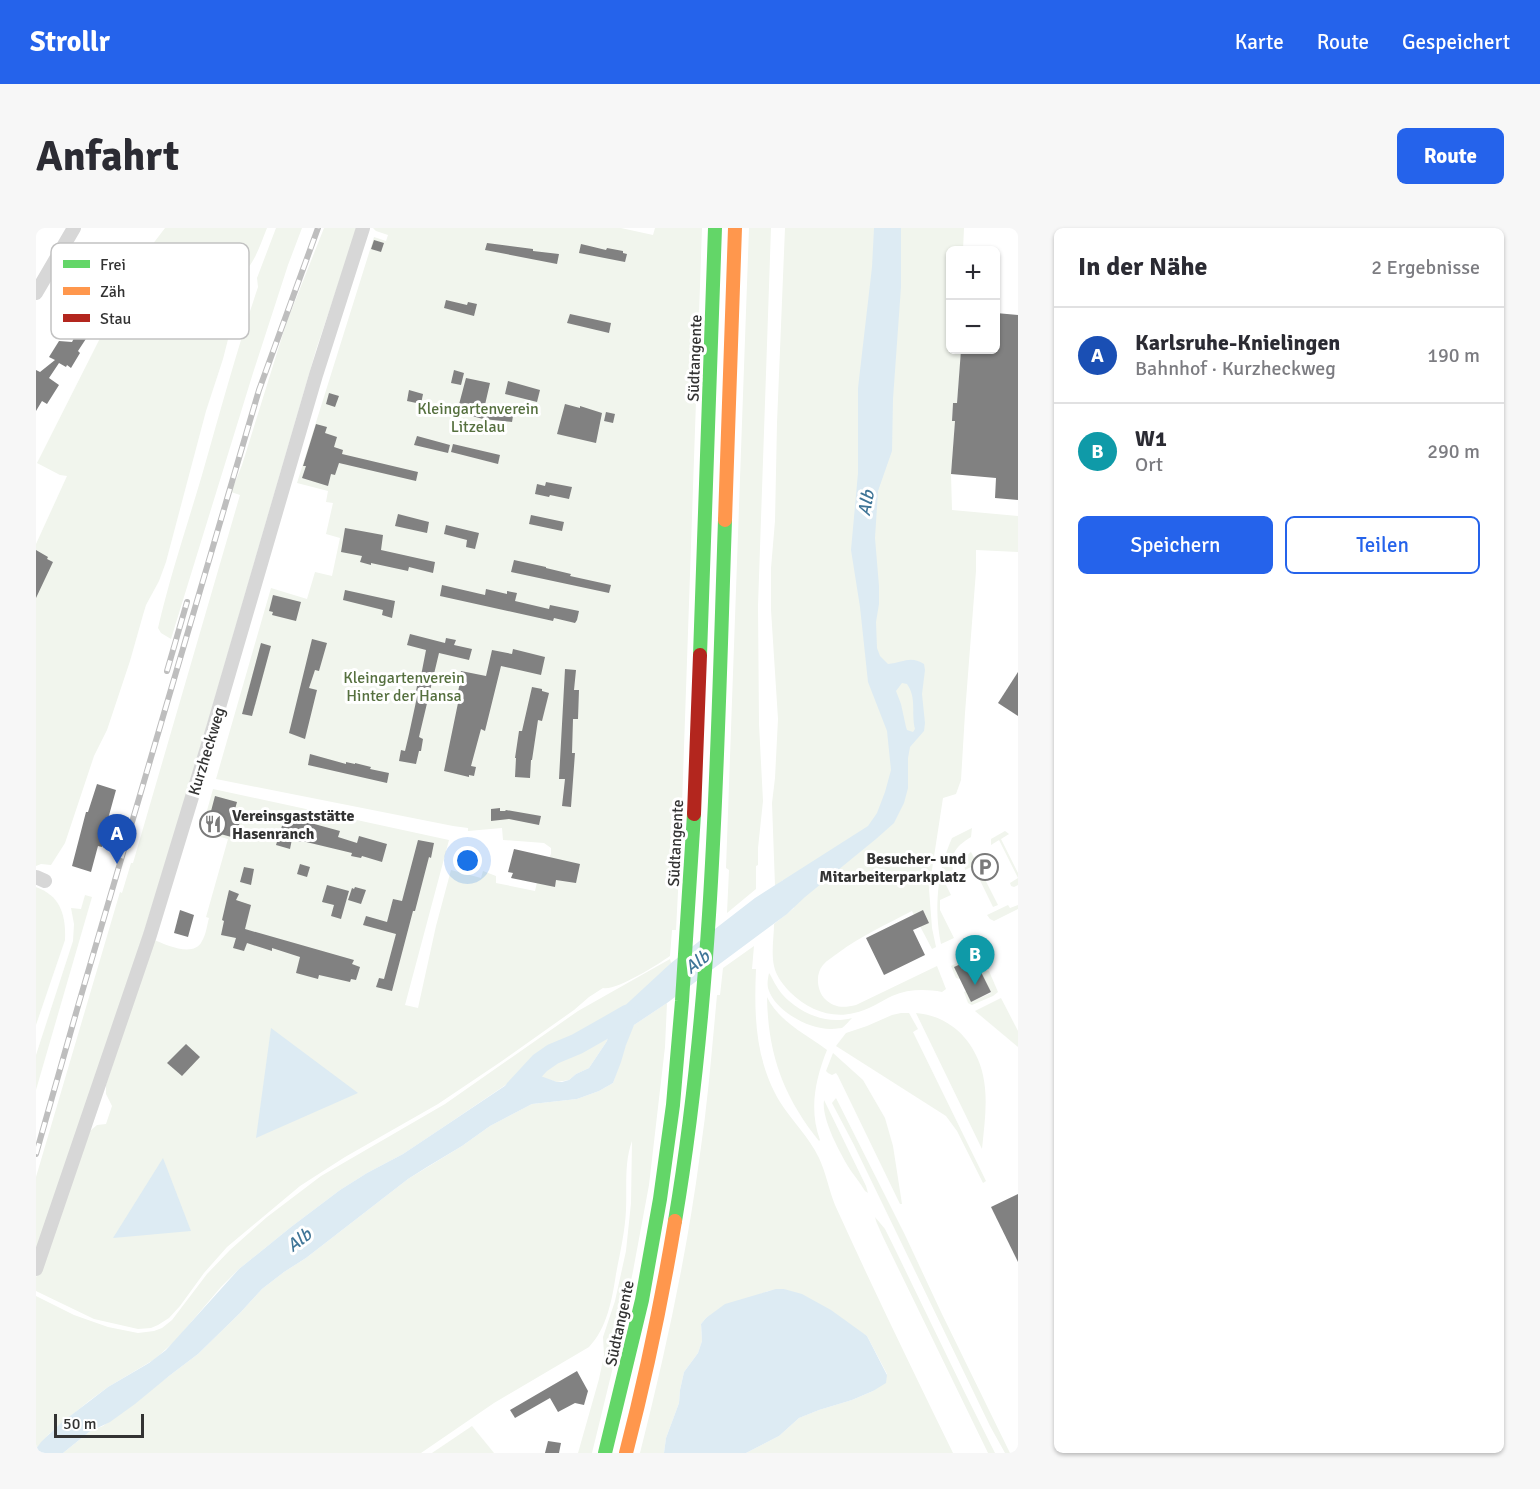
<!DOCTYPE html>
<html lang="de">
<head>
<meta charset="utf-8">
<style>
  body { margin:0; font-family:Signika,sans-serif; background:#f7f7f7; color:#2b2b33 }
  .controls { position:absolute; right:18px; top:18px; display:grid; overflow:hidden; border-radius:9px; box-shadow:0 2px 4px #0004 }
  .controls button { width:54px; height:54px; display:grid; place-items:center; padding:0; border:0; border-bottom:2px solid #e1e1e2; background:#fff; color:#2b2b33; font:30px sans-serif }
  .scale { position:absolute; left:18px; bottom:15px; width:90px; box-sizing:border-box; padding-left:6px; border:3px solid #333; border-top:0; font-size:16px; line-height:21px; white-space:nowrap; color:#333; -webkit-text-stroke:4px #fff; paint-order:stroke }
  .you { position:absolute; left:432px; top:633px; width:21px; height:21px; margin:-15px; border:4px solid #fff; border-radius:50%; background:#1a73e8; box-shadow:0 0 0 9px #1a73e833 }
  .badge { display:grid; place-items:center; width:39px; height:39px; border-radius:50%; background:#2563eb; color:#fff; font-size:20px; font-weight:700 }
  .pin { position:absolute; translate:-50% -50px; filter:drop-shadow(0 2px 3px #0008) }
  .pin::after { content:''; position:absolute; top:32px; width:21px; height:18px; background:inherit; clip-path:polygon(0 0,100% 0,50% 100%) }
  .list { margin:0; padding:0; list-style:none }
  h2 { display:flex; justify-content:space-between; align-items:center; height:78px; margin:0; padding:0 24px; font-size:26px }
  h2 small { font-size:20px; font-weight:400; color:#7c7c81 }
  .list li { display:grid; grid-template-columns:39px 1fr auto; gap:18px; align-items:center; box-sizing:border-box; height:96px; padding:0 24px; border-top:2px solid #e1e1e2 }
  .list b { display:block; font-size:22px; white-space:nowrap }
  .list p { margin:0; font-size:20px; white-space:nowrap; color:#7c7c81 }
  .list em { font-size:20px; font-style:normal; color:#7c7c81 }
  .actions { display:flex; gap:12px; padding:18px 24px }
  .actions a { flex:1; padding:14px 0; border:2px solid #2563eb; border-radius:9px; text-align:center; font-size:21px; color:#2563eb }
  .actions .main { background:#2563eb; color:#fff }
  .map { position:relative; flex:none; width:982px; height:1225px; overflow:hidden; border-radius:9px }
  header { display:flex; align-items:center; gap:36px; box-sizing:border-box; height:84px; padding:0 30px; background:#2563eb; color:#fff }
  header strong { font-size:28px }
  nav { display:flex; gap:33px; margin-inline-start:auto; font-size:21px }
  .intro { display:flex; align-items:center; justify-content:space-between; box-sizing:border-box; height:144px; padding:0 36px }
  h1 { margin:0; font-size:42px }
  .button { padding:15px 27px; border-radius:9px; background:#2563eb; color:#fff; font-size:21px; font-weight:700 }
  main { display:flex; gap:36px; padding:0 36px }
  aside { flex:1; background:#fff; border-radius:9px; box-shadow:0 2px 4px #0004 }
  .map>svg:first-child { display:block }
  .green { fill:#f1f5ed }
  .water { fill:#ddebf3; fill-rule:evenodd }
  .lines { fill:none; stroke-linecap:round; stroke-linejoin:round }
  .river { stroke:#ddebf3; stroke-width:21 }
  .building { fill:#818181 }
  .street { stroke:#d7d7d7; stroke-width:14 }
  .fast { stroke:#63d668; stroke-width:14 }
  .slow { stroke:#ff974d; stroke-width:14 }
  .jam { stroke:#b3261e; stroke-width:14 }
  .rail-casing { stroke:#bebebe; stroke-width:6 }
  .rail { stroke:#fff; stroke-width:4; stroke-dasharray:11; stroke-linecap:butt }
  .labels { text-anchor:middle; stroke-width:6; stroke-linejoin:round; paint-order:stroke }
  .street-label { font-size:16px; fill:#333; stroke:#fff }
  .park-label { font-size:16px; fill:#56703f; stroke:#fff }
  .poi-label { font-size:16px; font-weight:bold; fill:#333; stroke:#fff; text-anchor:start }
  .water-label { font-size:18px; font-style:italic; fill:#3f7597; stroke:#fff }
  .key { fill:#fff; stroke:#c2c2c2; stroke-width:1.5 }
  .key-label { font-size:16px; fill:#333 }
</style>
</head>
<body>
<header>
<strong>Strollr</strong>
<nav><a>Karte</a><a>Route</a><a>Gespeichert</a></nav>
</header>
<div class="intro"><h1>Anfahrt</h1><a class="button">Route</a></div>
<main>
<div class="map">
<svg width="982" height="1225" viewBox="0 0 982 1225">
  <rect width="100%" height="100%" fill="#fff"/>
  <g class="green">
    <path d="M129 0H231C223 19 215 52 189 50L113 21Z"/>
    <path d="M240 0H266L252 37 217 145 135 411 125 405 122 400C134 348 151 298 166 247 184 184 201 121 222 59L221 50Z"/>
    <polygon points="288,0 321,0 280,122 155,552 81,791 0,1032 0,949 84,664 86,665 95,635 97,635 204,267 195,264 206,237 250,96"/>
    <path d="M337 0H585L617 7 619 0H666L645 606 640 702H636L634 728C621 737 580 763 567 760L553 769 538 782 466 833 402 876 309 929 264 958 191 1019 168 1045 144 1078 133 1090 122 1097 115 1100 102 1101 58 1091 2 1064 0 1063V1049L6 1040 54 903 61 897 70 896 76 878 70 866V857L118 712C131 717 158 730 166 713 170 707 171 697 173 690L170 689 192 611 165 604 177 561 413 612 369 777 382 780 400 698 415 642 445 650 447 643 460 648V655L499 663 502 650 515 626V620L508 615 467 612 466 600 432 603V600L417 598 180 551 235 360 271 371 279 344 296 348 304 310 290 306 297 275 290 274 292 263 261 255 338 9 350 13 352 7 340 3Z"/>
    <polygon points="713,0 735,0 722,378 723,496 727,573 722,620 722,637 720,638 720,661 691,685 693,642 690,640"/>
    <path d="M749 0H928L927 22H915V122H921V126H925L921 175H917L916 193H919L915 246 916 282 982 288V324L940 322V343L929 485 925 552 920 566 907 570 893 661 896 700 900 719 896 721 876 683C851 696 825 708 802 725 797 729 791 732 787 737 779 746 781 763 789 771 798 780 808 780 820 777L901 738 910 761 906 764C890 761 872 761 856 768 844 774 832 782 818 785 795 791 771 781 755 765 747 757 740 748 738 738 735 724 738 709 738 696L758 680 747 652 739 658 736 575 739 550 742 491 735 382V340L739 293 741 195Z"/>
    <polygon points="104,31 189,58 199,66 201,71 200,80 187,131 170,183 130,334 123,353 110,377 107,387 94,433 71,502 58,528 29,615 15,637 5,636 0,638 0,316 31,248 24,247 1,235"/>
    <path d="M936 600 935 609C917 620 914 627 918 648L908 653 915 667 904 672V682L918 710 905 716C898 680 901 644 916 610Z"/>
    <polygon points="969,603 973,606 965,611 982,645 982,657 978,659 975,658 974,655 982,650 963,612 955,617 955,611"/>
    <path d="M935 624 962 677 957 679 937 638 929 642C928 634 929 628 935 624Z"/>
    <path d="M0 659C25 668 30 688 29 712L0 797Z"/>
    <polygon points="49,667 56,669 0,862 0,827 37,713 38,696 35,680 45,681"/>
    <polygon points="972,677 974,680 982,677 982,681 958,693 954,691 951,687"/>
    <path d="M718 718 716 741H720C718 788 719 832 744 874 756 893 773 909 783 930 790 945 793 962 799 977 837 1061 877 1143 917 1225H710L743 1208 763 1190 783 1182 816 1172 837 1163 851 1146 831 1108 748 1061 732 1063 717 1069 670 1090 665 1096 666 1113 662 1125 648 1144 644 1162 643 1175 630 1210 628 1225H604C629 1126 651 1026 664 926 672 873 676 820 681 767H684L687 740Z"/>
    <polygon points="943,724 949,738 943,741 938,730 919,739 924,751 920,750 915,738"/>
    <polygon points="634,731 635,735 572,807 571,813 553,840 540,846 533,852 521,854 504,849 499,846 499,841 496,839 397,906 367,926 331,945 304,962 255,999 203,1041 185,1059 139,1113 119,1131 72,1159 53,1173 13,1206 0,1221 0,1068 38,1087 72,1099 102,1105 118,1103 126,1100 136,1092 171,1046 194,1022 231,989 285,948 409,876 542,783"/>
    <polygon points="949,742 953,743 962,764 957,768 936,777 932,775 928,764 930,763 935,774 955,765 945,745"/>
    <path d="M733 745C737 751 740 759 746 766 763 785 790 797 816 790 813 793 809 798 806 800 805 800 797 801 796 801 774 802 738 783 732 760 731 755 732 750 733 745Z"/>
    <path d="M731 769C743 794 770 806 791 822 779 852 773 882 784 912L783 913C747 868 732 826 731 769Z"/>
    <polygon points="965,770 982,803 982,819 939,783"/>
    <path d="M631 775 629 819 613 957 597 1043 578 1135 556 1225H542L563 1151 568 1127 567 1109 579 1073 590 1023 595 975 596 913C588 935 591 959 590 982 589 1004 584 1025 580 1046 576 1072 571 1100 553 1119L458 1175 385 1225H27L53 1204 67 1198 162 1126 204 1085 226 1061 248 1044 270 1030 372 951 426 918 454 898 496 876 541 871 563 863 577 855 595 801 598 797Z"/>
    <polygon points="865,785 873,785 882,801 877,804 950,953 947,955 921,903 910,888 800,818 810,805 831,798 856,787"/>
    <path d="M880 785C920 788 946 822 949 860 951 880 948 901 946 921Z"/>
    <polygon points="797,825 827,852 849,890 857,918 866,976 864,976 802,848 800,845 796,847 792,845 790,843"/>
    <polygon points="800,870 869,1007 905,1084 974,1225 969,1225 954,1198 818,917 796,875"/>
    <path d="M788 872 830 958 832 965 829 963C825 956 820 950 815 943 805 927 785 891 788 872Z"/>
    <polygon points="839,989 849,1001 857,1017 928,1163 959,1225 952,1225 847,1009 840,993"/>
    <polygon points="436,1198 458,1225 396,1225"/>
  </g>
  <g class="water">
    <path d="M838 0H865V59L857 171 856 223 842 263 839 310 843 358V376L840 394 841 420 844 428 852 436C867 435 874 427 888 436L889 442 886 466 889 495 888 503 874 519 872 530V560L868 575 858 595 840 611 769 669 751 686 631 775 598 797 590 817 585 834 577 855 563 863 541 871 496 876 454 898 426 918 391 939 372 951 270 1030 248 1044 226 1061 204 1085 162 1126 133 1148 99 1176 74 1194 53 1204 27 1225H0V1221L5 1214 25 1195 72 1159 113 1135 130 1122 203 1041 255 999 304 962 331 945 367 926 397 906 497 839 499 841V846L521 854H526L533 852 540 846 553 840 571 813 574 796 582 784 635 735 719 670 832 598 841 585 849 564 855 542 851 503 832 454 824 379 815 322 822 245V160L836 39ZM866 455 871 456C881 470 875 485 879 501L877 504 871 502 870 499 865 476 860 463Z"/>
    <polygon points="235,800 322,865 220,910"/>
    <polygon points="127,930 155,1003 77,1010"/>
    <polygon points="740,1061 748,1061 766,1066 795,1082 831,1108 851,1147 850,1155 837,1163 816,1172 783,1182 763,1190 743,1208 710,1225 628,1225 630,1210 643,1175 644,1162 648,1144 662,1125 666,1113 665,1096 670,1090 689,1076"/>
  </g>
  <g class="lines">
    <polyline class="river" points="479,862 504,835 517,826 541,816 592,787"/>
  </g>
  <g class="building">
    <polygon points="338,12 348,15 345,24 335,21"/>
    <polygon points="451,15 497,21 497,23 523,26 521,36 449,22"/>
    <polygon points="545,16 570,22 571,20 587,23 587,25 591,26 589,34 543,25"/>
    <polygon points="410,72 431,77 432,74 441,76 438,88 408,80"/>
    <polygon points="960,85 982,87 982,272 959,270 960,250 915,246 919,193 916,193 917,175 921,175 925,122 960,122"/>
    <polygon points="534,86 575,95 573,105 531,95"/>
    <polygon points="45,88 59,97 42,123 44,125 35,140 31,137 30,139 23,135 13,150 23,157 11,176 6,173 0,183 0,142 4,144 19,132 13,129 23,113 36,114 43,100 39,96"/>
    <polygon points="418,142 428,145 425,157 415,155"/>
    <polygon points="430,150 454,155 448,181 477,188 476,194 447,191 421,184"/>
    <polygon points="472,153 504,162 501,174 469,166"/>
    <polygon points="373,162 387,166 385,176 371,173"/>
    <polygon points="293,165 303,168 299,179 290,176"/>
    <polygon points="529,176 544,180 544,178 566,185 560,215 521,206"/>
    <polygon points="570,184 579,186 577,195 568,193"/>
    <polygon points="280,196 291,199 289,205 301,209 298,219 307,222 306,226 382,244 380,253 303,235 299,247 295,246 292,258 266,250 270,238 267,238"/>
    <polygon points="381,208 414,217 412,225 378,217"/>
    <polygon points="417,216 464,227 462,236 415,224"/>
    <polygon points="510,254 536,259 533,271 514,267 513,269 499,266 501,256 509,258"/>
    <polygon points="362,286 393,294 391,305 359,298"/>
    <polygon points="495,287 528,294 526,303 493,296"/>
    <polygon points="410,297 443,305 439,321 430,319 431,312 408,306"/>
    <polygon points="309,300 347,307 345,322 399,334 397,345 373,339 372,343 335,335 335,337 324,334 326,328 305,324"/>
    <polygon points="0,322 12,329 11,331 17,334 0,370"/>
    <polygon points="478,332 510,339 510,340 535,346 534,348 575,357 573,365 475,344"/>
    <polygon points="406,357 449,367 450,361 471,366 471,363 481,365 479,373 513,381 514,377 543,383 541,392 539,395 518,390 517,393 404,368"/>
    <polygon points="309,362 359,373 356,390 346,387 347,382 307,372"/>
    <polygon points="237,367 265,374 260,393 236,387 237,384 233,383"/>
    <polygon points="374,406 409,415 410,410 420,412 418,417 436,421 433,432 403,425 383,509 387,511 385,523 383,523 380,536 363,533 365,522 369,523 373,506 381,469 379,468 381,458 383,458 390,422 371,417"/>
    <polygon points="276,411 291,415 283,443 279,442 273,460 281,462 269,511 253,505"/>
    <polygon points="225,415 235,418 216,488 206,486"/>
    <polygon points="477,421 509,429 505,447 465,438 449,503 445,501 435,538 440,539 438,548 433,547 433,549 408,543 422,475 420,474 424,454 423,453 425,443 450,448 456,422 476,426"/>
    <polygon points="529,441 540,442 538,462 543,462 542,491 537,491 536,525 539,525 535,579 526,578 529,551 523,551"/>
    <polygon points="982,444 982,488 962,475"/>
    <polygon points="496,459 506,461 506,463 513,465 506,493 502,492 496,532 495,532 494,550 479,549 480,530 479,530 483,503 486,503"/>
    <polygon points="274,526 310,536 310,534 319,536 319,535 335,539 334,541 353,545 351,555 272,537"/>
    <polygon points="61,556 80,562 72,591 74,592 68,613 66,619 62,618 55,644 36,638 50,584 52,584"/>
    <polygon points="179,568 201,574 196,592 204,594 199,610 170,602"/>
    <polygon points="464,580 464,583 469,583 470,582 505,588 503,597 473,591 455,593 455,581"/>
    <polygon points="249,588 304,603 302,609 321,615 323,608 351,616 346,634 326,628 325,630 315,628 316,625 266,613 265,614 256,611 254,621 240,617"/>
    <polygon points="382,612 398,615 395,630 393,629 379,683 377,683 356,763 340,759 343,750 348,751 360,706 327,697 330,688 351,694 357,671 366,673"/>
    <polygon points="478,621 544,636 540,655 520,652 519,659 475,650 477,645 472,644"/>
    <polygon points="264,636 274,639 271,649 261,646"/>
    <polygon points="208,639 218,641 215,657 204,654"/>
    <polygon points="291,657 313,663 305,691 295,688 298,677 286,674"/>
    <polygon points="319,659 330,662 325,676 312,672 316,660 318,661"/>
    <polygon points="193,662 203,666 200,672 215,677 209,701 318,732 316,736 324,739 320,752 315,751 314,754 283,747 282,751 260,745 264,729 236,720 236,723 211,715 208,723 197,720 200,710 185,707 188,693 186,692"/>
    <polygon points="144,682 158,687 152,709 138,705"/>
    <polygon points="887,682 893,695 877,702 889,727 848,747 830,710"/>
    <polygon points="938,730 955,764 935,774 918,739"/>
    <polygon points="150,816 164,829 146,848 131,835"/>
    <polygon points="982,966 982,1034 955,979"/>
    <polygon points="541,1143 552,1163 548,1177 539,1175 522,1184 514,1170 479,1190 474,1182"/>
    <polygon points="512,1213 525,1215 523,1225 509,1225"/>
  </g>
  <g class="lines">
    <g class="street">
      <polyline points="0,65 38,0"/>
      <polyline points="0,649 9,653"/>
      <polyline points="0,1041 114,707 177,500 280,147 327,0"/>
    </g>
    <g class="fast">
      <polyline points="664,427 679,0"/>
      <path d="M639 993C678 762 681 526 689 292"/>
      <polyline points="569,1225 606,1072 624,971 637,877 646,773 658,586"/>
    </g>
    <g class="slow">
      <polyline points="689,292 699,0"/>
      <path d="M590 1225C610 1148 626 1071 639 993"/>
    </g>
    <polyline class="jam" points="658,586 664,427"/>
    <defs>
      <g id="rail">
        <polyline points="131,443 151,374"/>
        <polyline points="0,926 42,778 223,162 282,0"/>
      </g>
    </defs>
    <use href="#rail" class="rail-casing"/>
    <use href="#rail" class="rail"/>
  </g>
  <defs>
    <symbol id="restaurant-ring" viewBox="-11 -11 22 22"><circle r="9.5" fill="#fff" stroke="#7a7a7a" stroke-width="1.5"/><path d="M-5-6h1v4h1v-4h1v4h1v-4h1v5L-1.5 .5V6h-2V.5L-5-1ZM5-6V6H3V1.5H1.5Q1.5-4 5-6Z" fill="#7a7a7a"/></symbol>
    <symbol id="parking-ring" viewBox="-11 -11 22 22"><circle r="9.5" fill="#fff" stroke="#7a7a7a" stroke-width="1.5"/><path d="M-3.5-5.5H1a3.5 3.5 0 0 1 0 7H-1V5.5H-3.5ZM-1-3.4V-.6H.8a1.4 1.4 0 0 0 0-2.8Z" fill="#7a7a7a"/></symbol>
  </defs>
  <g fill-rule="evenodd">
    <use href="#restaurant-ring" x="162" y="581" width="30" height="30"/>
    <use href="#parking-ring" x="934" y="624" width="30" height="30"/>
  </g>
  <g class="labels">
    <g class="street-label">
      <text transform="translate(658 130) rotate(-88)" y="6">Südtangente</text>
      <text transform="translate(170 523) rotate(-73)" y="6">Kurzheckweg</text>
      <text transform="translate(639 615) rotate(-87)" y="6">Südtangente</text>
      <text transform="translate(583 1095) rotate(-78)" y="6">Südtangente</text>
    </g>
    <g class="park-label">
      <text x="442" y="186">Kleingartenverein<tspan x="442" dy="18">Litzelau</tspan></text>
      <text x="368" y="455">Kleingartenverein<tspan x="368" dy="18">Hinter der Hansa</tspan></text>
    </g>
    <g class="poi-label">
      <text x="196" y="593">Vereinsgaststätte<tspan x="196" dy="18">Hasenranch</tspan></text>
      <text x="930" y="636" text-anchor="end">Besucher- und<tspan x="930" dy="18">Mitarbeiterparkplatz</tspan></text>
    </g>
    <g class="water-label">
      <text transform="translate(830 275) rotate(-79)" y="6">Alb</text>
      <text transform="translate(661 734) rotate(-37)" y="6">Alb</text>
      <text transform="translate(263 1012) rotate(-37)" y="6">Alb</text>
    </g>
  </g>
  <rect x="15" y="15" width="198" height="96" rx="9" class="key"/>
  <rect x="27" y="32" width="27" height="8" fill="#63d668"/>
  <rect x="27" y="59" width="27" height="8" fill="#ff974d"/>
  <rect x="27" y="86" width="27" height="8" fill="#b3261e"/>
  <g class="key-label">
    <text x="64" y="42">Frei</text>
    <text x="64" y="69">Zäh</text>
    <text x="64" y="96">Stau</text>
  </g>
</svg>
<div class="controls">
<button>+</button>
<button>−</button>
</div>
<div class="scale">50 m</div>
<div class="you"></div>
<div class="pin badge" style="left:81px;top:636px;background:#1a4fb4">A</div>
<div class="pin badge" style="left:939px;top:757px;background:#0f9aa8">B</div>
</div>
<aside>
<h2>In der Nähe<small>2 Ergebnisse</small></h2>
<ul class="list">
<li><span class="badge" style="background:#1a4fb4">A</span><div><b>Karlsruhe-Knielingen</b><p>Bahnhof · Kurzheckweg</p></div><em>190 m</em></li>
<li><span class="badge" style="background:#0f9aa8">B</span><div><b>W1</b><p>Ort</p></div><em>290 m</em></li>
</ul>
<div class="actions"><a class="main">Speichern</a><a>Teilen</a></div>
</aside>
</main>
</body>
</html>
